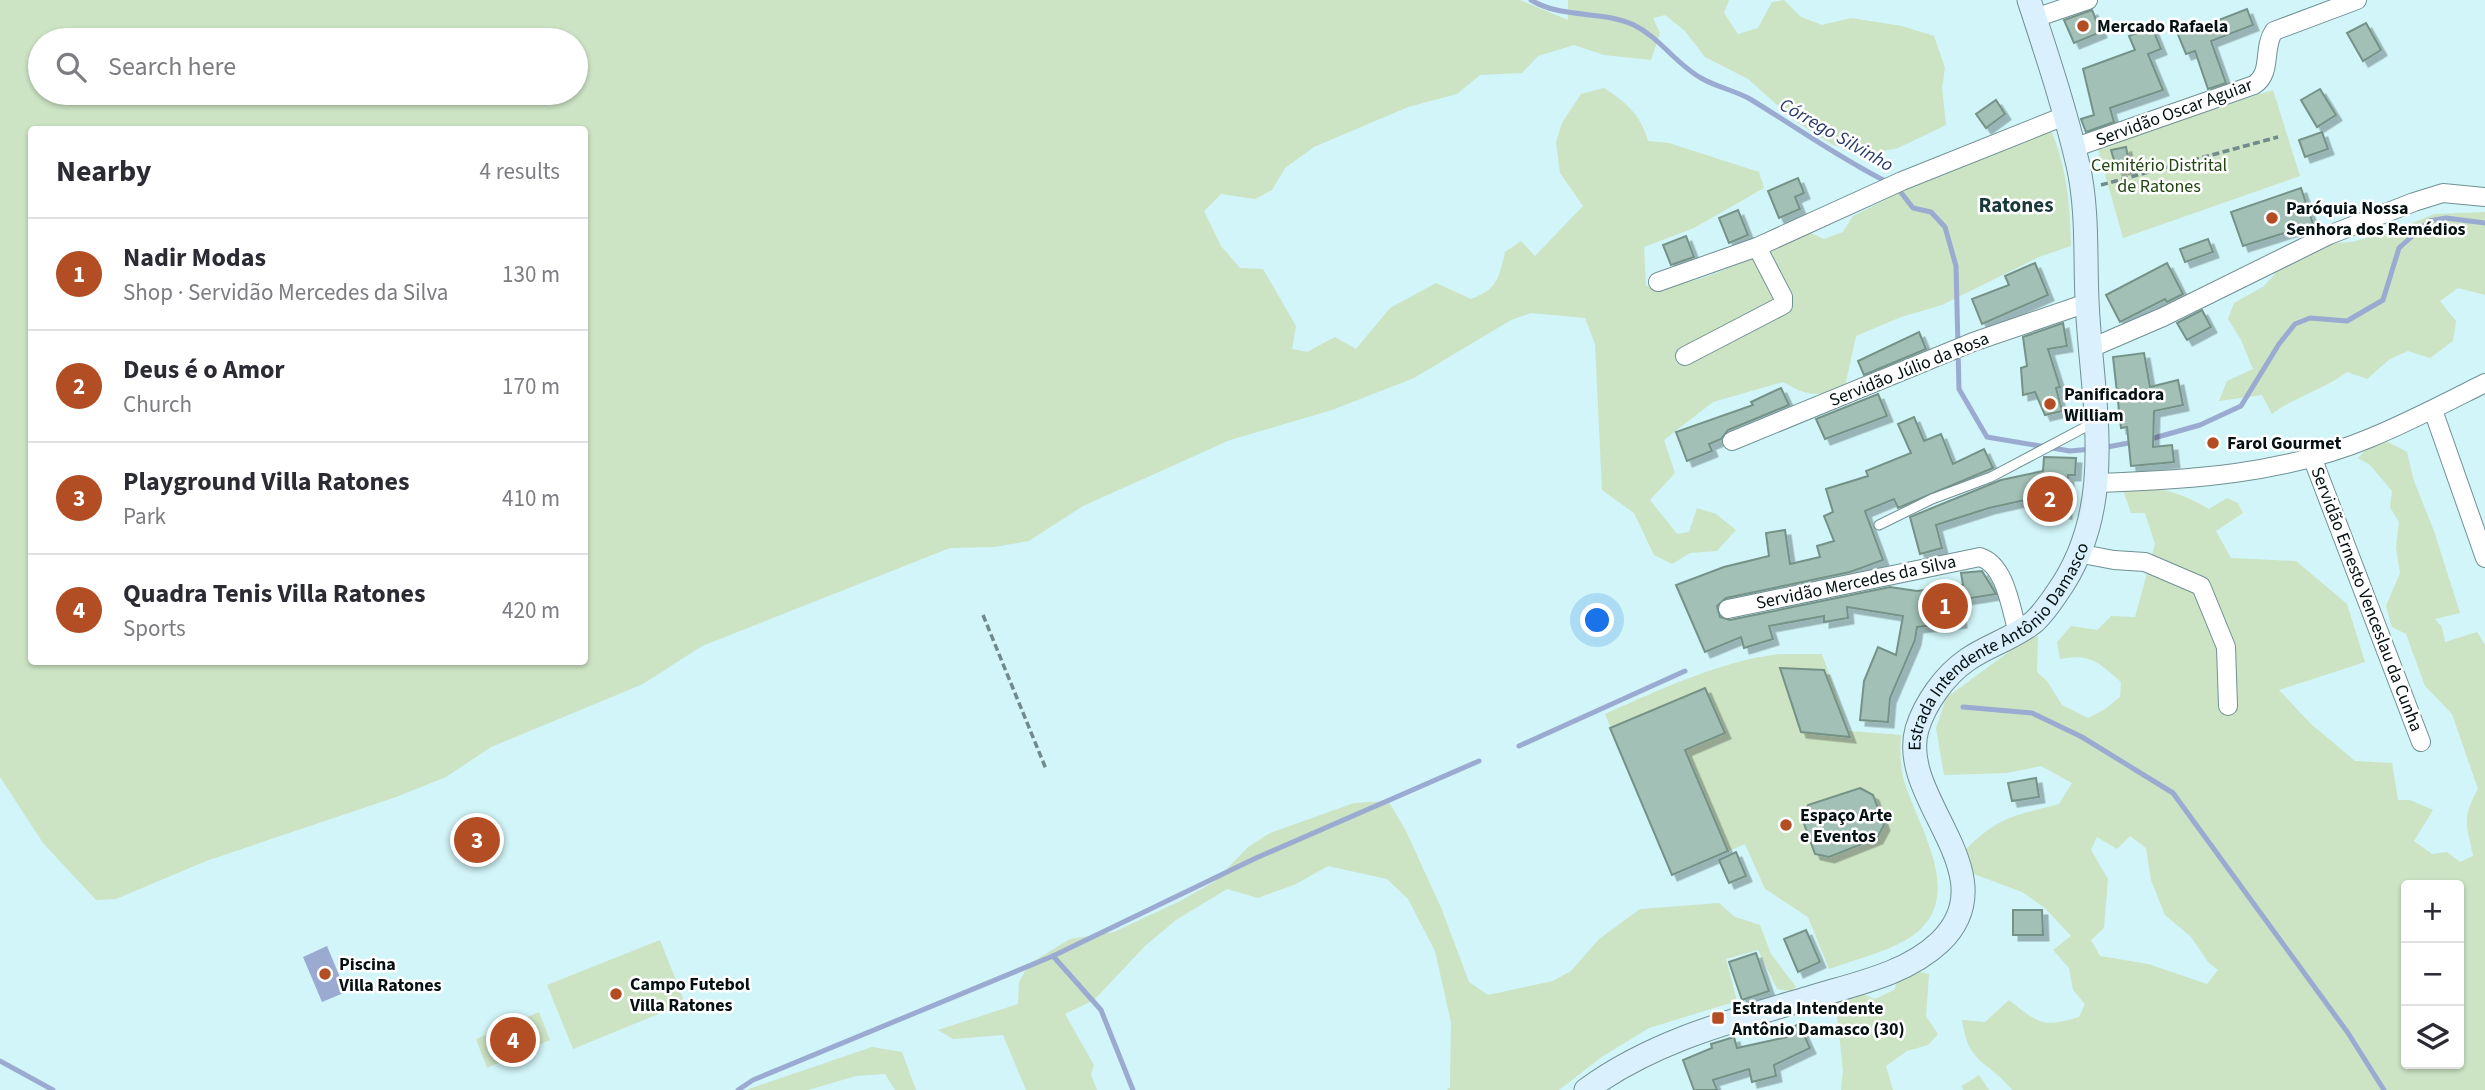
<!DOCTYPE html>
<html lang="en">
<head>
<meta charset="utf-8">
<style>
  body { margin:0; font-family:"Source Sans 3",sans-serif; background:#f7f7f7; color:#2b2b33 }
  .controls { position:absolute; right:21px; bottom:21px; display:grid; overflow:hidden; border-radius:7px; box-shadow:0 2px 5px #0004 }
  .controls button { width:63px; height:63px; display:grid; place-items:center; padding:0; border:0; border-bottom:2px solid #e1e1e2; background:#fff; color:#2b2b33; font:35px sans-serif }
  .you { position:absolute; left:1598px; top:621px; width:24px; height:24px; margin:-18px; border:5px solid #fff; border-radius:50%; background:#1a73e8; box-shadow:0 0 0 10px #1a73e833 }
  .badge { display:grid; place-items:center; width:46px; height:46px; border-radius:50%; background:#b34d23; color:#fff; font-size:23px; font-weight:700 }
  .pin { position:absolute; translate:-50% -50%; border:4px solid #fff; box-shadow:0 2px 7px #0006 }
  .list { margin:0; padding:0; list-style:none }
  h2 { display:flex; justify-content:space-between; align-items:center; height:91px; margin:0; padding:0 28px; font-size:30px }
  h2 small { font-size:23px; font-weight:400; color:#7c7c81 }
  .list li { display:grid; grid-template-columns:46px 1fr auto; gap:21px; align-items:center; box-sizing:border-box; height:112px; padding:0 28px; border-top:2px solid #e1e1e2 }
  .list b { display:block; font-size:26px; white-space:nowrap }
  .list p { margin:0; font-size:23px; white-space:nowrap; color:#7c7c81 }
  .list em { font-size:23px; font-style:normal; color:#7c7c81 }
  .icon { flex:none; width:38px; height:38px; fill:none; stroke:currentColor; stroke-width:2; stroke-linecap:round; stroke-linejoin:round }
  .map { position:relative; flex:none; width:2485px; height:1090px; overflow:hidden }
  .search { position:absolute; background:#fff; box-shadow:0 2px 5px #0004; left:28px; top:28px; width:560px; height:77px; display:flex; align-items:center; gap:18px; box-sizing:border-box; padding:0 24px; border-radius:38px; color:#7c7c81; font-size:26px }
  .panel { position:absolute; background:#fff; box-shadow:0 2px 5px #0004; left:28px; top:126px; width:560px; height:539px; border-radius:7px }
  .map>svg:first-child { display:block }
  .green { fill:#cce3c4; fill-rule:evenodd }
  .water { fill:#9aaad1 }
  .lines { fill:none; stroke-linecap:round; stroke-linejoin:round }
  .stream { stroke:#9aaad1; stroke-width:5 }
  .building { fill:#a2c0b5; stroke:#759287; stroke-width:2; filter:url(#shadow) }
  .service-casing { stroke:#709194; stroke-width:11 }
  .minor-casing { stroke:#709194; stroke-width:20 }
  .secondary-casing { stroke:#709194; stroke-width:25 }
  .path { stroke:#718a8c; stroke-width:3.5; stroke-dasharray:7 3.5; stroke-linecap:butt }
  .service { stroke:#fff; stroke-width:9 }
  .minor { stroke:#fff; stroke-width:18 }
  .secondary { stroke:#daf0fc; stroke-width:23 }
  .poi-dot { fill:#b34d23; stroke:#fff; stroke-width:2.5 }
  .labels { text-anchor:middle; stroke-width:5; stroke-linejoin:round; paint-order:stroke }
  .poi-label { font-size:18px; font-weight:bold; fill:#051112; stroke:#fff; text-anchor:start }
  .street-label { font-size:18px; fill:#051112; stroke:#fff }
  .park-label { font-size:18px; fill:#214613; stroke:#fff }
  .water-label { font-size:19px; font-style:italic; fill:#293a6c; stroke:#fff }
  .quarter-label { font-size:21px; font-weight:bold; fill:#19383a; stroke:#fff }
</style>
</head>
<body>
<div class="map">
<svg width="2485" height="1090" viewBox="0 0 2485 1090">
  <defs>
    <filter id="shadow"><feDropShadow dx="5.5" dy="5.5" stdDeviation="0" flood-color="#0004"/></filter>
  </defs>
  <rect width="100%" height="100%" fill="#d1f5f8"/>
  <g class="green">
    <path d="M0 0H1520L1568 20V0H1729L1724 13 1738 34 1758 28 1772 2 1784 0 1801 17 1822 25 1851 18 1902 26 1934 36 1945 68 1942 88 1946 125 1898 148 1868 154 1833 145 1795 121 1748 79 1705 57 1685 31 1665 15 1653 18 1660 33 1651 60 1604 55 1574 45 1538 56 1522 73 1480 75 1457 94 1408 107 1314 147 1285 168 1272 190 1255 199 1221 194 1204 211 1221 246 1240 268 1263 269 1296 326 1292 349 1307 352 1335 337 1356 349 1390 308 1436 283 1471 299C1497 289 1499 279 1505 252L1521 241 1535 256 1583 206 1560 173 1556 142 1562 123 1581 94 1604 88C1627 103 1640 114 1648 141L1669 143 1759 172 1764 188 1694 228 1644 247 1646 286C1700 290 1757 254 1802 229L1824 239 1843 232 1853 216 1911 187 2050 128C2067 167 2070 204 2071 246L2039 257 1942 305 1901 317 1856 336 1845 386C1817 397 1809 397 1783 382L1713 402 1664 440 1675 473 1650 500 1677 534 1689 532 1697 508 1716 514 1736 530 1717 551 1690 553 1672 564 1654 555 1634 513 1602 490 1595 344 1585 318 1531 313 1511 320 1414 378 1332 410 1230 440 1083 506 1029 541 994 547 950 548 702 646 643 684 491 747 446 777 396 797 206 861 116 899 96 900 43 843 0 777ZM40 40H576V93H40ZM32 130H584V662H32Z"/>
    <polygon points="2273,90 2300,176 2123,238 2097,146"/>
    <path d="M2485 212V295L2458 288 2440 301 2456 321 2453 341 2430 358 2408 351 2390 359 2367 379 2347 372C2323 390 2296 396 2272 414L2262 395 2219 401 2227 381 2253 369 2241 340 2228 319 2234 303 2264 286 2289 258 2324 244 2351 242 2394 231 2434 214Z"/>
    <path d="M2388 442 2407 452 2414 481 2434 531 2460 613 2435 619 2442 627 2445 642 2477 632 2485 645V1090H2012C1988 1060 1968 1065 1962 1020L1985 1022 2009 1000C2039 1024 2042 1028 2079 1017L2085 1004 2073 990 2069 968 2053 950 2071 936 2045 908 2022 892 1971 873 1960 855C1998 816 2010 817 2059 804L2072 783 2041 766 2007 773 1944 775 1936 728 1946 698 2029 637 2038 636 2037 672 2047 681 2062 705 2088 718 2105 709 2120 697 2121 682C2099 663 2091 653 2060 659L2057 642 2071 626 2097 630 2111 616 2135 617 2155 544 2145 513H2131L2122 487C2154 485 2181 492 2209 509L2227 498 2238 503 2243 513 2216 531 2231 558 2296 561 2347 604 2365 662 2279 690 2311 724 2355 761 2392 763 2398 800H2410L2433 810 2414 841 2432 854 2447 852 2460 862 2473 856C2467 825 2461 819 2478 789L2452 714 2425 686 2406 634 2392 627 2386 606 2400 573 2396 548 2399 522 2390 507 2392 491 2370 465 2358 458 2369 446ZM2130 836 2146 848 2151 880 2165 915 2191 937 2208 962 2218 970 2207 984 2148 964 2100 956 2091 940 2104 928 2108 879 2091 850 2097 837 2117 849ZM2406 885H2459V1064H2406Z"/>
    <path d="M1779 654H1822L1849 731 1901 735C1900 750 1900 763 1903 777 1917 829 1973 902 1904 941 1882 953 1854 960 1829 969L1808 917 1765 889 1745 844 1672 875 1605 714C1662 689 1717 662 1779 654Z"/>
    <polygon points="1388,801 1406,831 1442,910 1469,982 1488,995 1553,981 1571,971 1599,939 1640,909 1719,903 1735,917 1760,925 1771,954 1796,987 1791,991 1777,989 1758,950 1726,959 1737,1001 1649,1028 1603,1056 1559,1090 1447,1090 1450,1087 1451,1022 1435,951 1408,899 1387,879 1328,866 1296,884 1258,898 1227,889 1176,920 1145,946 1094,1000 1065,1014 1094,1065 1091,1075 1097,1090 1026,1090 1003,1035 953,1039 938,1030 1018,1004 1019,982 1029,964 1070,939 1114,932 1178,902 1214,882 1248,847 1270,833 1354,803"/>
    <polygon points="483,817 500,833 496,847 483,856 467,856 459,849 454,833 461,823"/>
    <polygon points="660,940 685,1003 573,1049 547,985"/>
    <polygon points="1920,972 1929,974 1926,1016 1938,1034 1928,1045 1907,1051 1886,1066 1893,1090 1841,1090 1843,1070 1835,998 1857,992 1875,999 1894,990 1900,974"/>
    <polygon points="539,1012 550,1040 487,1068 476,1039"/>
    <polygon points="872,1047 902,1052 916,1090 895,1090 885,1074 856,1076 808,1090 746,1090"/>
    <polygon points="1979,1075 1989,1090 1963,1090 1962,1086"/>
  </g>
  <polygon class="water" points="327,946 346,992 322,1002 303,957"/>
  <g class="lines">
    <g class="stream">
      <path d="M1531 0C1562 19 1601 10 1634 25 1660 38 1676 64 1701 78 1716 87 1734 90 1750 99 1796 127 1839 158 1887 182"/>
      <polyline points="1896,186 1913,208 1931,212 1945,227 1956,266 1959,389 1987,437 2070,451 2092,449"/>
      <polyline points="2147,440 2200,425 2241,406 2279,344 2295,324 2310,318 2347,321 2383,300 2399,248 2429,221 2446,218 2485,223"/>
      <polyline points="2102,448 2134,442"/>
      <polyline points="1963,707 2032,713 2082,737 2173,793 2348,1033 2384,1090"/>
      <polyline points="1519,746 1685,671"/>
      <polyline points="1053,956 1101,1010 1133,1090"/>
      <polyline points="0,1061 53,1090"/>
      <polyline points="738,1090 753,1080 1053,956 1256,858 1479,761"/>
    </g>
  </g>
  <g class="building">
    <polygon points="2247,9 2253,25 2211,41 2226,83 2208,89 2195,51 2186,54 2177,32 2200,23 2201,27"/>
    <polygon points="2092,10 2101,32 2074,43 2064,20"/>
    <polygon points="2366,23 2381,50 2363,61 2347,33"/>
    <polygon points="2152,27 2161,49 2148,54 2163,90 2110,108 2114,122 2086,132 2081,119 2094,115 2083,69 2135,50 2129,36"/>
    <polygon points="2320,89 2336,115 2317,127 2301,100"/>
    <polygon points="1996,100 2005,114 1986,128 1976,114"/>
    <polygon points="2322,132 2328,149 2305,157 2299,140"/>
    <polygon points="2126,147 2130,168 2117,170 2111,150"/>
    <polygon points="1798,178 1804,193 1795,197 1800,209 1779,218 1768,191"/>
    <polygon points="2301,188 2313,224 2243,246 2231,212"/>
    <polygon points="1738,210 1748,235 1729,243 1719,218"/>
    <polygon points="1686,236 1694,257 1671,265 1663,245"/>
    <polygon points="2208,239 2213,252 2185,262 2180,249"/>
    <polygon points="2035,263 2048,295 1982,324 1972,299 2009,285 2005,276"/>
    <polygon points="2167,263 2183,294 2167,302 2165,299 2120,322 2106,295"/>
    <polygon points="2202,310 2211,327 2187,340 2177,323"/>
    <polygon points="2063,323 2067,346 2048,349 2060,387 2056,388 2062,411 2045,415 2035,392 2023,395 2021,368 2027,366 2023,337"/>
    <polygon points="1919,332 1926,349 1864,375 1858,361"/>
    <polygon points="2144,353 2150,387 2178,380 2183,405 2154,411 2153,447 2172,445 2174,462 2131,466 2127,427 2121,428 2113,357"/>
    <polygon points="1781,388 1789,405 1728,430 1721,439 1709,444 1712,451 1687,461 1676,432 1753,405 1751,402"/>
    <polygon points="1878,394 1887,416 1825,439 1816,419"/>
    <polygon points="1914,417 1924,441 1941,434 1953,464 1984,449 1993,468 1898,508 1894,499 1865,511 1883,560 1850,572 1726,598 1717,606 1720,617 1730,620 1890,587 1917,591 1963,585 1961,573 1982,571 1996,594 1958,600 1961,622 1917,627 1915,640 1890,698 1888,722 1860,720 1864,681 1878,647 1896,655 1903,616 1847,607 1848,618 1824,622 1824,616 1769,626 1773,639 1744,648 1741,637 1705,652 1676,585 1724,567 1769,556 1766,533 1785,530 1790,564 1820,557 1817,546 1834,541 1824,516 1833,512 1826,489 1868,476 1866,471 1911,453 1898,424"/>
    <polygon points="2044,457 2076,458 2075,475 2068,475 2066,513 2033,508 2034,498 1989,508 1936,525 1942,548 1920,554 1910,517 2001,480 2043,471"/>
    <polygon points="1780,668 1824,670 1850,737 1801,732"/>
    <polygon points="1705,688 1725,733 1685,750 1728,851 1672,875 1610,728"/>
    <polygon points="2036,778 2039,797 2012,801 2008,783"/>
    <polygon points="1860,788 1873,795 1884,825 1877,838 1829,857 1815,854 1802,818 1808,805"/>
    <polygon points="1736,852 1746,876 1729,883 1719,860"/>
    <polygon points="2013,910 2042,910 2043,935 2013,935"/>
    <polygon points="1806,930 1820,962 1798,972 1784,939"/>
    <polygon points="1756,953 1769,991 1742,1000 1729,962"/>
    <polygon points="1799,1024 1810,1048 1774,1065 1776,1076 1752,1082 1749,1069 1713,1080 1717,1090 1694,1090 1683,1060 1712,1048 1711,1044 1734,1037 1737,1048 1787,1037 1784,1031"/>
  </g>
  <g class="lines">
    <defs>
      <polyline id="service" points="1879,525 1932,499 1991,477 2093,423"/>
      <g id="minor">
        <polyline points="2035,18 2088,0"/>
        <path d="M2073 148 2254 85C2273 73 2262 48 2274 31L2357 0"/>
        <polyline points="1658,282 1757,247 1902,181 2067,115"/>
        <polyline points="2091,348 2163,317 2329,235 2414,202 2443,193 2485,197"/>
        <polyline points="1685,356 1783,305 1783,297 1757,247"/>
        <polyline points="2433,410 2485,558"/>
        <polyline points="1732,441 1973,342 2087,303"/>
        <polyline points="2312,457 2421,742"/>
        <path d="M2097 483C2189 480 2284 474 2370 438 2409 422 2447 402 2485 383"/>
        <polyline points="2077,553 2114,560 2145,562 2201,586 2226,647 2228,706"/>
        <path d="M1728 609 1980 557C2006 565 2011 610 2018 633"/>
      </g>
      <g id="secondary">
        <path id="s1" d="M1586 1090C1653 1041 1731 1021 1809 998 1854 984 1905 975 1940 942 2010 874 1897 799 1917 729 1925 703 1945 675 1967 660 1988 645 2015 638 2035 621 2043 613 2051 602 2057 593 2120 505 2091 399 2087 300 2085 255 2088 209 2078 165 2065 109 2047 55 2029 0"/>
      </g>
    </defs>
    <use href="#service" class="service-casing"/>
    <use href="#minor" class="minor-casing"/>
    <use href="#secondary" class="secondary-casing"/>
    <g class="path">
      <polyline points="2101,185 2278,137"/>
      <polyline points="983,615 1046,769"/>
    </g>
    <use href="#service" class="service"/>
    <use href="#minor" class="minor"/>
    <use href="#secondary" class="secondary"/>
  </g>
  <g class="poi-dot">
    <circle cx="2083" cy="26" r="7"/>
    <circle cx="2272" cy="218" r="7"/>
    <circle cx="2050" cy="404" r="7"/>
    <circle cx="2213" cy="443" r="7"/>
    <circle cx="1786" cy="825" r="7"/>
    <circle cx="325" cy="974" r="7"/>
    <circle cx="616" cy="994" r="7"/>
    <rect x="1711" y="1011" width="14" height="14" rx="3.5"/>
  </g>
  <g class="labels">
    <g class="poi-label">
      <text x="2097" y="32">Mercado Rafaela</text>
      <text x="2286" y="214">Paróquia Nossa<tspan x="2286" dy="21">Senhora dos Remédios</tspan></text>
      <text x="2064" y="400">Panificadora<tspan x="2064" dy="21">William</tspan></text>
      <text x="2227" y="449">Farol Gourmet</text>
      <text x="1800" y="821">Espaço Arte<tspan x="1800" dy="21">e Eventos</tspan></text>
      <text x="339" y="970">Piscina<tspan x="339" dy="21">Villa Ratones</tspan></text>
      <text x="630" y="990">Campo Futebol<tspan x="630" dy="21">Villa Ratones</tspan></text>
      <text x="1732" y="1014">Estrada Intendente<tspan x="1732" dy="21">Antônio Damasco (30)</tspan></text>
    </g>
    <g class="street-label">
      <text transform="translate(2174 112) rotate(-20)" y="6">Servidão Oscar Aguiar</text>
      <text transform="translate(1909 369) rotate(-22)" y="6">Servidão Júlio da Rosa</text>
      <text transform="translate(1856 582) rotate(-12)" y="6">Servidão Mercedes da Silva</text>
      <text transform="translate(2367 599) rotate(69)" y="6">Servidão Ernesto Venceslau da Cunha</text>
      <text dy="6" stroke="none"><textPath href="#s1" startOffset="733">Estrada Intendente Antônio Damasco</textPath></text>
    </g>
    <g class="park-label">
      <text x="2159" y="171">Cemitério Distrital<tspan x="2159" dy="21">de Ratones</tspan></text>
    </g>
    <g class="water-label">
      <text transform="translate(1837 134) rotate(30)" y="7">Córrego Silvinho</text>
    </g>
    <g class="quarter-label">
      <text x="2016" y="212">Ratones</text>
    </g>
  </g>
</svg>
<div class="controls">
<button>+</button>
<button>−</button>
<button><svg class="icon" aria-label="layers" viewBox="0 0 24 24"><path d="M12 4l9 5-9 5-9-5zM3 14l9 5 9-5"/></svg></button>
</div>
<div class="you"></div>
<div class="pin badge" style="left:1945px;top:606px">1</div>
<div class="pin badge" style="left:2050px;top:499px">2</div>
<div class="pin badge" style="left:477px;top:840px">3</div>
<div class="pin badge" style="left:513px;top:1040px">4</div>
<div class="search"><svg class="icon" aria-label="search" viewBox="0 0 24 24"><circle cx="10" cy="10" r="6"/><path d="M15 15l6 6"/></svg>Search here</div>
<section class="panel">
<h2>Nearby<small>4 results</small></h2>
<ul class="list">
<li><span class="badge">1</span><div><b>Nadir Modas</b><p>Shop · Servidão Mercedes da Silva</p></div><em>130 m</em></li>
<li><span class="badge">2</span><div><b>Deus é o Amor</b><p>Church</p></div><em>170 m</em></li>
<li><span class="badge">3</span><div><b>Playground Villa Ratones</b><p>Park</p></div><em>410 m</em></li>
<li><span class="badge">4</span><div><b>Quadra Tenis Villa Ratones</b><p>Sports</p></div><em>420 m</em></li>
</ul>
</section>
</div>
</body>
</html>
